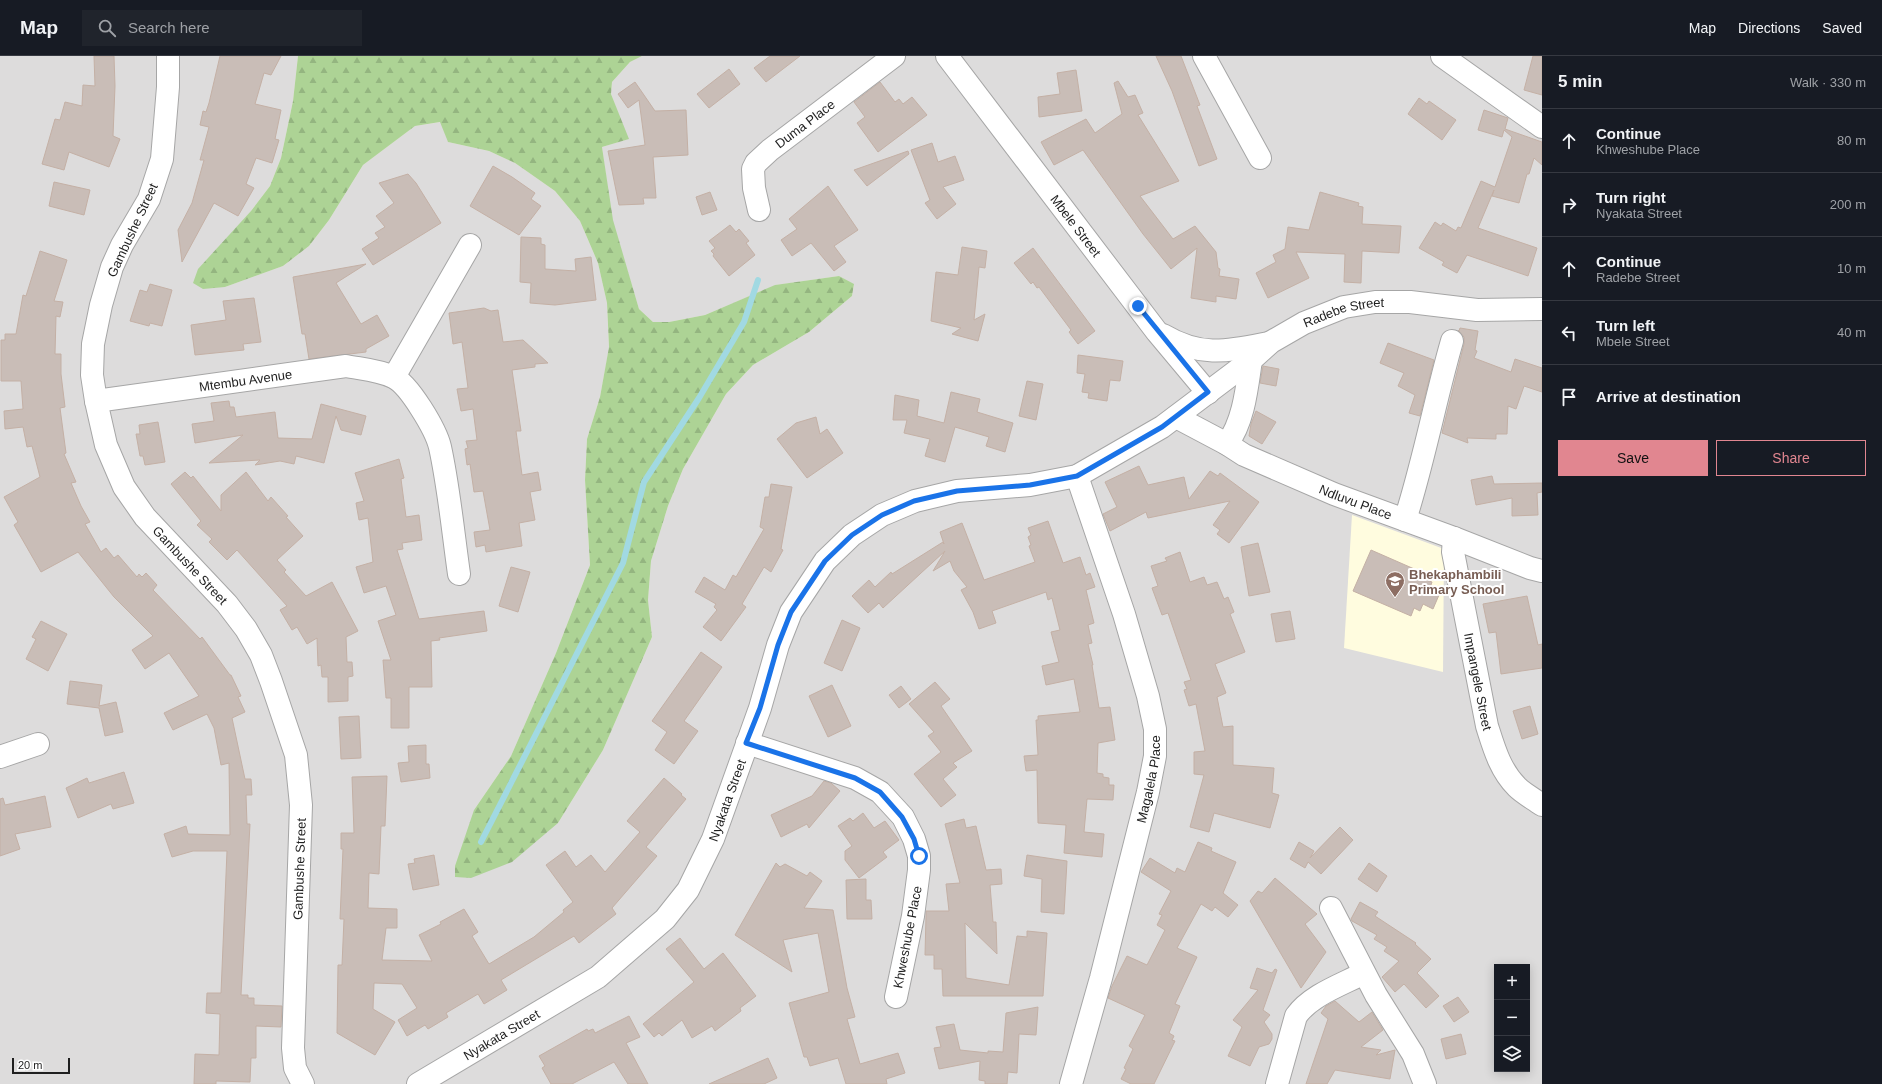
<!DOCTYPE html>
<html lang="en">
<head>
<meta charset="utf-8">
<style>
  body { margin:0; font-family:Helvetica,sans-serif; background:#20242c; color:#f1f3f6 }
  .controls { position:absolute; right:12px; bottom:12px; display:grid; overflow:hidden; border-radius:0px; box-shadow:0 2px 10px #0003 }
  .controls button { width:36px; height:36px; display:grid; place-items:center; padding:0; border:0; border-bottom:1px solid #363941; background:#171b24; color:#f1f3f6; font:20px sans-serif }
  .scale { position:absolute; left:12px; bottom:10px; width:58px; box-sizing:border-box; padding-left:4px; border:2px solid #1f1f1f; border-top:0; font-size:11px; line-height:14px; white-space:nowrap; color:#1f1f1f; -webkit-text-stroke:3px #fff; paint-order:stroke }
  .stop { position:absolute; width:12px; height:12px; margin:-9px; border:3px solid #1a73e8; border-radius:50%; background:#fff }
  .stop.end { background:#1a73e8; border-color:#fff; box-shadow:0 1px 4px #0008 }
  .list { margin:0; padding:0; list-style:none }
  h2 { display:flex; justify-content:space-between; align-items:center; height:52px; margin:0; padding:0 16px; font-size:17px }
  h2 small { font-size:13px; font-weight:400; color:#9ea1a6 }
  .list li { display:grid; grid-template-columns:26px 1fr auto; gap:12px; align-items:center; box-sizing:border-box; height:64px; padding:0 16px; border-top:1px solid #363941 }
  .list b { display:block; font-size:15px; white-space:nowrap }
  .list p { margin:0; font-size:13px; white-space:nowrap; color:#9ea1a6 }
  .list em { font-size:13px; font-style:normal; color:#9ea1a6 }
  .actions { display:flex; gap:8px; padding:12px 16px }
  .actions a { flex:1; padding:9px 0; border:1px solid #e18690; border-radius:0px; text-align:center; font-size:14px; color:#e18690 }
  .actions .main { background:#e18690; color:#111 }
  .icon { flex:none; width:22px; height:22px; fill:none; stroke:currentColor; stroke-width:2; stroke-linecap:round; stroke-linejoin:round }
  .map { position:relative; flex:none; width:1542px; height:1028px; overflow:hidden }
  header { display:flex; align-items:center; gap:24px; box-sizing:border-box; height:56px; padding:0 20px; background:#171b24; border-bottom:1px solid #363941 }
  header strong { font-size:19px }
  nav { display:flex; gap:22px; margin-inline-start:auto; font-size:14px }
  .search { width:280px; height:36px; background:#20242c; display:flex; align-items:center; gap:10px; box-sizing:border-box; padding:0 14px; border-radius:0px; color:#9ea1a6; font-size:15px }
  main { display:flex }
  aside { flex:1; background:#171b24 }
  .map>svg:first-child { display:block }
  .residential { fill:#dddcdc; fill-rule:evenodd }
  .education { fill:#fffcdf }
  .forest { fill:url(#forest-firs) }
  .lines { fill:none; stroke-linecap:round; stroke-linejoin:round }
  .stream { stroke:#a1d9e2; stroke-width:6 }
  .building { fill:#c9bdb7; stroke:#c4b0a5 }
  .minor-casing { stroke:#a6a6a6; stroke-width:24 }
  .minor { stroke:#fff; stroke-width:22 }
  .route { stroke:#1a73e8; stroke-width:5 }
  .labels { text-anchor:middle; stroke-width:4; stroke-linejoin:round; paint-order:stroke }
  .street-label { font-size:13px; fill:#1f1f1f; stroke:#fff }
  .education-label { font-size:13px; font-weight:bold; fill:#785e54; stroke:#fff; text-anchor:start }
</style>
</head>
<body>
<header>
<strong>Map</strong>
<div class="search"><svg class="icon" aria-label="search" viewBox="0 0 24 24"><circle cx="10" cy="10" r="6"/><path d="M15 15l6 6"/></svg>Search here</div>
<nav><a>Map</a><a>Directions</a><a>Saved</a></nav>
</header>
<main>
<div class="map">
<svg width="1542" height="1028" viewBox="0 0 1542 1028">
  <defs>
    <pattern id="forest-firs" width="22" height="20" patternUnits="userSpaceOnUse"><rect width="22" height="20" fill="#add395"/><path d="M5 1l3.5 6h-7zM16 11l3.5 6h-7z" fill="#94b580"/></pattern>
  </defs>
  <rect width="100%" height="100%" fill="#f0ebe4"/>
  <path class="residential" d="M0 0H298L293 45 281 102 270 130 251 155 225 231 283 210 309 190 329 164 363 109 415 70 441 66 448 86 489 95 515 107 555 135 580 165 598 207 607 247 609 292 600 341 587 383 585 424 590 509 556 597 511 700 474 754 558 767 603 694 652 581 648 544 651 505 668 450 683 413 726 338 753 309 809 276 852 240 854 229 839 220 776 229 705 259 669 266H653L639 253 612 164 602 91 628 83 611 38 612 26 630 6 642 0H1542V1028H0ZM1497 911H1527V1013H1497Z"/>
  <polygon class="education" points="1352,459 1444,493 1443,616 1344,592"/>
  <polygon class="forest" points="298,0 642,0 630,6 612,26 611,38 629,83 602,91 613,164 639,253 653,266 669,266 705,259 775,229 839,220 854,228 852,240 809,276 753,309 726,338 683,413 668,450 651,505 648,544 652,581 603,694 558,767 512,806 471,822 455,821 455,810 474,754 511,700 556,597 590,509 585,424 587,383 600,341 609,291 607,247 598,207 580,165 555,135 515,107 489,95 448,86 440,66 415,70 363,109 329,164 309,190 283,210 225,231 203,233 193,227 198,213 251,155 270,130 281,102 293,45"/>
  <g class="lines">
    <polyline class="stream" points="481,786 623,507 644,426 699,342 744,266 758,224"/>
  </g>
  <g class="building">
    <polygon points="94,0 114,0 115,30 113,80 120,83 109,111 69,96 64,114 42,108 55,63 60,64 65,46 82,50 83,29 95,30"/>
    <polygon points="220,0 281,0 271,19 264,17 255,48 281,54 275,83 279,84 272,107 256,102 246,128 254,132 238,160 214,147 182,206 178,174 192,147 204,104 200,104 209,71 200,69 203,55 206,56 209,47"/>
    <polygon points="770,0 800,0 766,26 754,12"/>
    <polygon points="1156,0 1181,0 1200,49 1197,50 1217,103 1199,110 1172,35"/>
    <polygon points="1533,0 1542,0 1542,39 1524,34"/>
    <polygon points="729,13 740,28 709,52 697,38"/>
    <polygon points="1076,14 1082,55 1039,61 1038,41 1060,38 1057,17"/>
    <polygon points="1118,25 1128,41 1135,39 1143,57 1138,59 1179,125 1140,140 1173,183 1195,170 1216,196 1218,212 1220,213 1219,220 1239,223 1236,243 1216,240 1216,246 1191,242 1197,192 1171,213 1143,178 1083,94 1054,109 1041,86 1086,63 1095,77 1122,58 1114,27"/>
    <polygon points="635,26 655,55 686,54 688,99 653,101 656,142 643,142 644,148 619,149 608,95 645,89 639,44 628,52 618,38"/>
    <polygon points="880,26 895,46 899,43 903,48 912,41 927,59 878,96 857,67 865,61 854,46"/>
    <polygon points="1419,42 1427,48 1429,45 1456,64 1442,84 1408,58"/>
    <polygon points="1484,54 1508,62 1505,73 1542,86 1542,109 1534,102 1529,118 1527,118 1519,147 1492,140 1494,134 1478,172 1537,192 1528,220 1467,199 1457,217 1442,209 1444,206 1419,192 1435,166 1441,170 1443,167 1456,175 1458,171 1461,172 1481,125 1495,131 1512,81 1504,74 1502,81 1478,74"/>
    <polygon points="932,87 938,106 955,100 964,124 943,131 956,148 937,163 925,147 930,144 911,94"/>
    <polygon points="908,95 909,98 867,130 854,114"/>
    <polygon points="493,110 512,121 535,137 531,143 541,150 519,179 470,150"/>
    <polygon points="408,118 416,127 441,167 373,209 362,193 379,182 375,177 385,171 376,160 394,147 379,127"/>
    <polygon points="54,126 90,134 84,159 49,150"/>
    <polygon points="828,130 858,174 834,190 846,206 834,215 811,187 792,200 781,184 797,173 789,163"/>
    <polygon points="710,136 717,154 702,159 696,141"/>
    <polygon points="1320,136 1359,147 1358,150 1363,151 1362,168 1401,170 1399,197 1362,195 1361,227 1344,226 1345,198 1296,196 1309,222 1268,242 1256,217 1276,206 1273,199 1285,193 1288,171 1309,174"/>
    <polygon points="730,169 736,176 739,173 749,185 746,187 755,199 729,220 713,200 714,198 711,195 715,192 709,185"/>
    <polygon points="521,181 541,182 541,188 545,189 545,213 576,215 575,203 591,201 596,244 555,249 530,247 531,227 520,226"/>
    <polygon points="962,191 987,195 985,212 979,211 974,264 985,258 978,285 952,278 961,272 931,265 936,216 958,219"/>
    <polygon points="1033,192 1095,275 1078,288 1069,276 1071,274 1039,231 1037,232 1033,226 1031,228 1014,207"/>
    <polygon points="40,195 67,204 54,245 63,246 60,261 56,260 55,298 61,298 61,318 65,351 60,352 66,397 64,398 76,426 71,427 81,450 90,466 85,468 101,496 106,492 114,502 118,499 137,521 139,518 142,521 146,517 157,529 153,534 200,583 202,581 230,619 231,619 241,640 238,641 245,656 232,662 245,723 251,723 252,739 246,739 247,768 250,768 241,939 248,939 248,942 254,942 254,949 282,950 281,971 256,970 256,1002 251,1002 250,1026 216,1025 216,1028 194,1028 195,998 219,999 220,958 206,957 207,937 221,937 227,795 193,795 172,801 164,778 186,770 188,778 230,779 229,707 221,709 214,672 207,658 173,674 164,657 199,640 169,597 145,613 132,594 153,580 114,541 78,496 41,516 14,469 18,466 4,441 40,421 32,390 27,391 23,371 5,373 4,355 23,353 21,325 1,325 1,284 5,284 5,278 16,278 23,239 26,240"/>
    <polygon points="366,208 336,227 361,268 377,259 389,280 366,293 366,296 309,303 305,278 302,278 293,221"/>
    <polygon points="150,228 172,234 162,270 150,267 149,270 130,265 140,234 147,236"/>
    <polygon points="254,242 261,286 243,288 244,294 195,299 191,269 226,264 223,245"/>
    <polygon points="484,252 491,255 498,254 503,286 523,284 548,307 535,308 535,311 512,314 521,375 516,375 522,419 538,416 541,434 530,436 535,464 519,467 522,490 486,496 485,489 476,491 474,476 490,474 483,435 474,436 470,408 467,409 465,393 468,392 466,385 477,384 473,353 461,355 457,333 468,332 462,286 453,288 449,257"/>
    <polygon points="1460,272 1478,275 1475,294 1477,295 1474,302 1511,316 1515,303 1542,312 1542,336 1524,330 1516,353 1508,350 1507,378 1496,378 1496,383 1467,382 1468,387 1442,377 1464,288 1464,281 1458,274 1459,275"/>
    <polygon points="1388,287 1434,304 1420,360 1409,357 1415,339 1398,330 1404,317 1380,307"/>
    <polygon points="1078,299 1123,305 1120,325 1110,324 1107,345 1088,342 1089,337 1082,336 1085,318 1077,317"/>
    <polygon points="1263,310 1279,313 1276,330 1260,327"/>
    <polygon points="1027,325 1043,328 1036,364 1019,360"/>
    <polygon points="951,336 980,343 977,356 1013,367 1005,396 986,390 989,381 955,371 945,406 925,400 930,383 904,377 907,364 893,364 895,339 919,344 917,360 944,367"/>
    <polygon points="229,345 230,351 234,351 236,361 275,356 278,382 312,383 321,348 366,360 361,379 341,374 336,360 324,407 296,400 294,408 280,405 255,409 260,404 209,407 243,379 195,387 192,368 214,365 211,347"/>
    <polygon points="1256,355 1276,366 1262,388 1249,380 1251,368"/>
    <polygon points="816,361 820,378 827,373 843,397 807,422 777,383 796,367"/>
    <polygon points="158,366 165,406 145,409 143,400 140,400 136,378 140,378 139,369"/>
    <polygon points="399,403 404,422 401,423 406,461 419,459 422,484 402,487 403,493 397,494 419,563 484,555 487,575 439,582 440,584 431,585 432,631 409,631 409,672 391,672 391,642 386,642 383,604 391,604 378,565 396,559 386,530 364,537 356,511 373,506 368,462 359,464 356,447 364,445 355,417"/>
    <polygon points="1139,410 1148,429 1184,421 1189,443 1210,415 1218,420 1220,417 1259,446 1229,487 1217,478 1220,474 1213,469 1230,445 1148,462 1146,456 1110,475 1103,458 1117,451 1105,426"/>
    <polygon points="185,416 191,422 193,420 221,455 221,439 246,416 268,445 271,441 288,460 286,461 303,480 277,504 286,514 284,516 306,540 332,526 358,575 346,581 347,606 352,606 353,620 348,621 348,645 328,646 328,621 322,621 321,609 318,610 317,582 307,588 297,571 292,574 280,554 287,550 237,494 227,504 209,486 212,483 197,469 201,465 171,428"/>
    <polygon points="1492,420 1494,428 1542,427 1542,436 1537,437 1538,459 1512,460 1512,442 1476,449 1471,424"/>
    <polygon points="771,428 792,431 781,493 783,494 771,516 764,511 742,548 746,551 721,585 703,571 717,554 714,551 716,548 695,536 704,521 725,534 733,519 736,521 764,473 760,471 765,441 769,441"/>
    <polygon points="1048,465 1063,507 1080,501 1086,519 1090,517 1095,531 1086,534 1094,567 1088,569 1092,587 1088,588 1093,609 1092,609 1099,652 1110,651 1115,684 1098,687 1097,717 1103,718 1103,721 1109,722 1109,729 1114,729 1113,744 1087,743 1084,776 1104,778 1102,801 1064,797 1066,769 1038,767 1037,714 1026,715 1024,700 1038,699 1036,664 1038,664 1038,660 1080,656 1074,623 1046,629 1042,610 1059,606 1051,576 1060,574 1052,542 1048,544 1046,536 992,555 996,567 979,573 973,556 961,534 967,531 954,515 950,505 933,515 945,495 883,552 879,547 868,557 852,540 869,524 875,531 891,516 892,518 943,486 944,488 940,476 962,467 984,524 1035,506 1029,490 1031,489 1028,481 1031,479 1028,472"/>
    <polygon points="1258,487 1270,536 1249,540 1241,491"/>
    <polygon points="1371,494 1428,519 1426,524 1432,526 1429,535 1439,539 1433,553 1423,548 1420,555 1414,552 1411,560 1353,535"/>
    <polygon points="1180,496 1190,526 1204,521 1207,529 1217,526 1224,543 1228,541 1234,556 1230,558 1245,596 1215,608 1226,637 1217,641 1223,671 1233,670 1233,709 1274,712 1272,737 1279,739 1270,772 1214,757 1209,776 1190,771 1204,719 1194,718 1194,696 1205,695 1196,648 1189,650 1184,634 1187,633 1184,626 1191,624 1168,557 1162,559 1152,532 1158,530 1151,510 1167,505 1165,502"/>
    <polygon points="511,511 530,516 518,556 499,550"/>
    <polygon points="1527,540 1538,589 1542,588 1542,612 1501,618 1496,576 1489,577 1483,548"/>
    <polygon points="1290,555 1295,583 1276,586 1271,558"/>
    <polygon points="842,564 860,572 842,615 824,607"/>
    <polygon points="41,565 67,578 48,615 26,603 36,583 32,581"/>
    <polygon points="701,596 722,611 684,665 698,675 674,708 655,694 667,676 652,665"/>
    <polygon points="70,625 102,629 99,650 116,646 123,676 105,680 99,652 67,648"/>
    <polygon points="935,626 950,643 941,650 972,695 953,707 957,711 943,723 956,739 941,751 914,718 941,696 928,680 934,676 909,648"/>
    <polygon points="832,629 851,670 828,681 809,640"/>
    <polygon points="901,630 911,643 899,652 889,639"/>
    <polygon points="1530,650 1538,678 1522,683 1513,655"/>
    <polygon points="359,660 361,702 341,703 339,661"/>
    <polygon points="426,689 426,708 429,708 430,722 401,726 398,707 409,706 408,690"/>
    <polygon points="124,716 134,747 113,753 111,748 78,762 66,732 87,722 89,727"/>
    <polygon points="387,720 385,770 381,770 379,818 369,817 368,852 397,853 397,872 386,872 382,904 432,905 419,879 441,868 440,866 464,853 478,876 472,880 489,908 534,881 564,856 563,854 573,846 546,809 565,795 576,811 591,799 605,816 640,776 627,765 664,722 682,738 681,739 686,743 646,791 657,800 612,852 616,858 579,887 574,880 501,924 507,934 484,948 478,938 446,957 448,961 428,973 425,969 407,980 398,964 417,952 402,928 374,927 373,953 395,966 375,999 337,977 338,909 342,909 344,863 340,863 343,793 341,793 341,777 354,777 352,721"/>
    <polygon points="824,725 831,727 840,735 809,772 807,768 781,781 771,759 812,740"/>
    <polygon points="45,740 51,771 15,778 20,793 0,800 0,743 3,742 5,749"/>
    <polygon points="863,757 874,772 885,765 899,784 883,796 887,801 859,822 845,804 845,795 852,790 838,770 850,762 853,765"/>
    <polygon points="964,763 966,772 976,770 986,814 1001,813 1002,828 990,829 993,866 996,866 997,898 965,867 966,922 1009,929 1017,880 1027,881 1027,875 1047,877 1043,940 943,940 942,913 934,913 934,899 925,899 926,860 926,855 949,855 946,828 960,827 945,768"/>
    <polygon points="1340,771 1353,784 1321,818 1308,806 1305,812 1290,803 1299,786 1314,795 1310,802"/>
    <polygon points="1198,786 1212,792 1211,795 1236,806 1223,837 1238,849 1228,861 1215,851 1212,855 1201,848 1177,892 1197,901 1175,948 1180,950 1169,977 1174,980 1172,984 1175,985 1154,1028 1131,1028 1121,1023 1126,1013 1124,1012 1133,993 1129,990 1145,959 1108,942 1112,930 1127,900 1147,909 1165,874 1157,869 1162,859 1159,858 1171,835 1141,816 1150,802 1175,817 1177,812 1185,816"/>
    <polygon points="434,799 439,829 413,834 408,808 415,807 414,803"/>
    <polygon points="1027,799 1067,805 1064,858 1041,856 1042,823 1024,820"/>
    <polygon points="776,807 780,811 785,808 807,820 810,816 822,825 804,852 833,854 847,932 855,961 847,963 860,1008 898,997 905,1017 886,1023 887,1028 846,1028 838,1002 810,1010 807,1001 804,1001 789,947 829,936 818,877 783,884 792,916 735,879"/>
    <polygon points="1369,807 1387,820 1377,836 1358,823"/>
    <polygon points="1275,822 1317,858 1305,868 1326,896 1301,932 1250,845 1258,835 1262,837"/>
    <polygon points="866,823 866,844 871,844 872,863 847,863 846,824"/>
    <polygon points="1360,846 1378,856 1375,860 1416,887 1415,888 1431,903 1417,917 1439,940 1426,952 1404,928 1395,936 1382,921 1399,905 1384,895 1387,891 1374,883 1377,879 1352,865 1351,863"/>
    <polygon points="680,882 704,913 723,897 756,940 740,952 741,955 715,975 712,970 692,982 682,964 662,980 659,977 654,981 643,968 694,926 666,893"/>
    <polygon points="1257,912 1272,917 1275,913 1277,914 1263,954 1270,959 1264,966 1272,978 1272,983 1269,988 1259,991 1250,1010 1228,1000 1242,971 1233,964 1258,934 1250,932"/>
    <polygon points="1458,941 1469,956 1454,966 1443,950"/>
    <polygon points="1335,945 1359,966 1372,956 1383,974 1361,991 1381,994 1376,999 1395,994 1390,1023 1335,1014 1327,1028 1306,1028 1328,963 1321,957 1326,950"/>
    <polygon points="1038,951 1036,979 1019,978 1017,1017 1008,1016 1007,1028 985,1028 985,1025 979,1024 980,1005 939,1013 934,992 941,991 936,971 954,968 960,994 988,997 988,995 1003,996 1006,957"/>
    <polygon points="629,960 640,981 626,987 648,1028 628,1028 614,1006 572,1028 551,1028 542,1012 545,1010 539,1000 587,973 588,975 593,973 595,977"/>
    <polygon points="1461,978 1466,998 1446,1003 1441,983"/>
    <polygon points="768,1002 777,1022 764,1028 709,1028"/>
  </g>
  <g class="lines">
    <defs>
      <g id="minor">
        <path id="s1" d="M168 0V31L162 103 149 143 122 189 112 211 101 249 93 288 92 319 96 345 106 389 124 431 145 461 227 548 246 573 261 599 271 625 296 699 301 749 293 992 295 1012 303 1028"/>
        <path id="s2" d="M947 0 1157 276 1208 337"/>
        <polyline points="1204,0 1260,102"/>
        <polyline points="1442,0 1542,71"/>
        <path id="s3" d="M759 154 754 132 753 113 756 107 770 94 894 0"/>
        <path d="M1163 279C1202 302 1228 295 1269 287"/>
        <polyline points="394,321 470,189"/>
        <path id="s4" d="M96 345 346 310C361 313 379 314 393 321 409 328 436 374 440 391 449 432 453 476 459 518"/>
        <path id="s5" d="M1176 361 1227 388 1244 399 1334 438 1454 482 1530 512 1542 515"/>
        <path d="M1227 388C1244 365 1247 331 1251 304"/>
        <path d="M1405 464C1424 405 1435 344 1452 285"/>
        <path id="s6" d="M1454 482 1453 496 1487 670C1494 692 1500 714 1517 731 1524 738 1534 743 1542 749"/>
        <polyline points="747,687 855,722 880,736 903,761 914,783 919,800 919,814 913,860 896,941"/>
        <polyline points="0,701 38,688"/>
        <polyline points="1331,852 1376,939 1413,998 1425,1028"/>
        <path id="s7" d="M418 1028 598 921 665 863 688 834 713 783 760 652 778 589 791 556 825 505 852 479 882 459 915 445 957 435 1030 429 1077 420 1162 371 1251 304 1271 286 1304 267 1344 251 1375 246H1410L1477 254 1542 253"/>
        <path id="s8" d="M1071 1028 1101 922 1148 736 1155 700V673L1148 640 1124 558 1077 420"/>
        <path d="M1277 1028 1296 960C1311 939 1341 929 1364 917"/>
      </g>
    </defs>
    <use href="#minor" class="minor-casing"/>
    <use href="#minor" class="minor"/>
  </g>
  <g class="lines">
    <polyline class="route" points="919,800 914,783 902,761 880,736 855,722 746,687 760,652 778,589 791,556 825,505 852,479 882,459 914,445 957,435 1030,429 1077,420 1162,371 1208,336 1138,250"/>
  </g>
  <defs>
    <symbol id="school-pin" viewBox="-11 -11 22 30"><path d="M0 17L-7.5 6A9.5 9.5 0 1 1 7.5 6Z" fill="#8d6e63" stroke="#fff"/><path d="M0-5L7-2L0 1L-7-2ZM-4 1L0 2.5L4 1V4Q0 6-4 4Z" fill="#fff"/></symbol>
  </defs>
  <g fill-rule="evenodd">
    <use href="#school-pin" x="1384" y="514" width="22" height="30"/>
  </g>
  <g class="labels">
    <g class="street-label">
      <text dy="5" stroke="none"><textPath href="#s3" startOffset="111">Duma Place</textPath></text>
      <text dy="5" stroke="none"><textPath href="#s2" startOffset="213">Mbele Street</textPath></text>
      <text transform="translate(132 174) rotate(-65)" y="5">Gambushe Street</text>
      <text dy="5" stroke="none"><textPath href="#s7" startOffset="1283">Radebe Street</textPath></text>
      <text dy="5" stroke="none"><textPath href="#s4" startOffset="151">Mtembu Avenue</textPath></text>
      <text dy="5" stroke="none"><textPath href="#s5" startOffset="199">Ndluvu Place</textPath></text>
      <text dy="5" stroke="none"><textPath href="#s1" startOffset="553">Gambushe Street</textPath></text>
      <text dy="5" stroke="none"><textPath href="#s6" startOffset="146">Impangele Street</textPath></text>
      <text dy="5" stroke="none"><textPath href="#s8" startOffset="315">Magalela Place</textPath></text>
      <text dy="5" stroke="none"><textPath href="#s7" startOffset="433">Nyakata Street</textPath></text>
      <text transform="translate(299 813) rotate(-88)" y="5">Gambushe Street</text>
      <text transform="translate(907 881) rotate(-79)" y="5">Khweshube Place</text>
      <text dy="5" stroke="none"><textPath href="#s7" startOffset="97">Nyakata Street</textPath></text>
    </g>
    <g class="education-label">
      <text x="1409" y="523">Bhekaphambili<tspan x="1409" dy="15">Primary School</tspan></text>
    </g>
  </g>
</svg>
<div class="controls">
<button>+</button>
<button>−</button>
<button><svg class="icon" aria-label="layers" viewBox="0 0 24 24"><path d="M12 4l9 5-9 5-9-5zM3 14l9 5 9-5"/></svg></button>
</div>
<div class="scale">20 m</div>
<div class="stop" style="left:919px;top:800px"></div>
<div class="stop end" style="left:1138px;top:250px"></div>
</div>
<aside>
<h2>5 min<small>Walk · 330 m</small></h2>
<ul class="list">
<li><svg class="icon" aria-label="ahead" viewBox="0 0 24 24"><path d="M12 20V5M6 11l6-6 6 6"/></svg><div><b>Continue</b><p>Khweshube Place</p></div><em>80 m</em></li>
<li><svg class="icon" aria-label="right" viewBox="0 0 24 24"><path d="M7 20v-9h11M14 6l5 5-5 5"/></svg><div><b>Turn right</b><p>Nyakata Street</p></div><em>200 m</em></li>
<li><svg class="icon" aria-label="ahead" viewBox="0 0 24 24"><path d="M12 20V5M6 11l6-6 6 6"/></svg><div><b>Continue</b><p>Radebe Street</p></div><em>10 m</em></li>
<li><svg class="icon" aria-label="left" viewBox="0 0 24 24"><path d="M17 20v-9H6M10 6l-5 5 5 5"/></svg><div><b>Turn left</b><p>Mbele Street</p></div><em>40 m</em></li>
<li><svg class="icon" aria-label="arrive" viewBox="0 0 24 24"><path d="M6 21V4h12l-3 4 3 4H6"/></svg><div><b>Arrive at destination</b></div></li>
</ul>
<div class="actions"><a class="main">Save</a><a>Share</a></div>
</aside>
</main>
</body>
</html>
